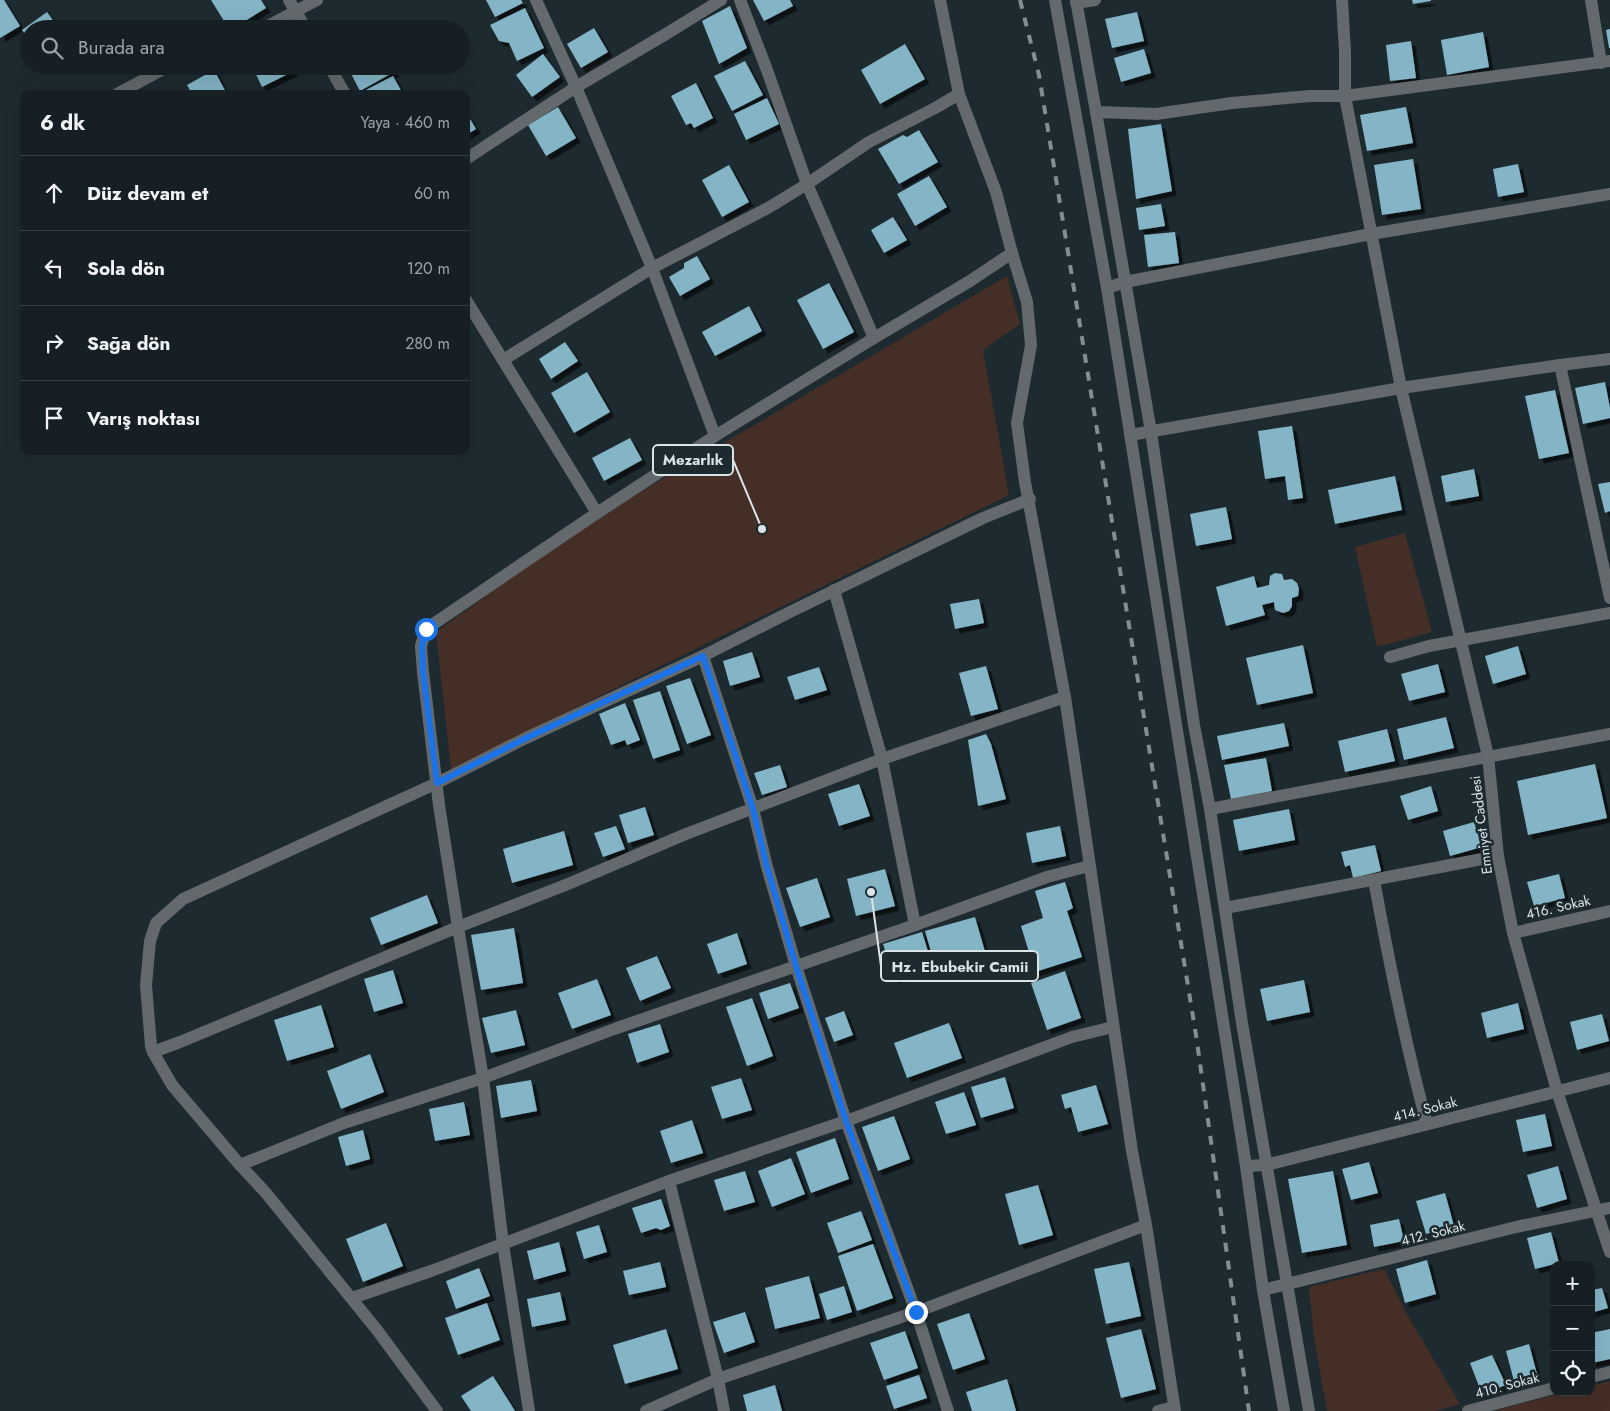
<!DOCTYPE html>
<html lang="tr">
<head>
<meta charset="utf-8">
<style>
  body { margin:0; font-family:Jost,sans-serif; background:#232d31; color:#f1f3f6 }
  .controls { position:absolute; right:15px; bottom:15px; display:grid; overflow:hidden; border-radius:10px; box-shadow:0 5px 20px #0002 }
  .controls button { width:45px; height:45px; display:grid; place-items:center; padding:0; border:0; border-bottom:1px solid #353e41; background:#162024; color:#f1f3f6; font:25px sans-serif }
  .stop { position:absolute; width:15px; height:15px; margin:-11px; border:4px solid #1a73e8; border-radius:50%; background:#fff }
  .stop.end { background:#1a73e8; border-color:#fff; box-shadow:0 1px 5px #0008 }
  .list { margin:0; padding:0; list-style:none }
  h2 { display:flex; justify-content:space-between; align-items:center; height:65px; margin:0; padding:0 20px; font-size:21px }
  h2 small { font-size:16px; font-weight:400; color:#9ea3a6 }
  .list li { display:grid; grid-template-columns:32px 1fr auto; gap:15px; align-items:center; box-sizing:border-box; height:75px; padding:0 20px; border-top:1px solid #353e41 }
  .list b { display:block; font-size:19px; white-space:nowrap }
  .list em { font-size:16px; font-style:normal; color:#9ea3a6 }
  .icon { flex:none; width:28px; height:28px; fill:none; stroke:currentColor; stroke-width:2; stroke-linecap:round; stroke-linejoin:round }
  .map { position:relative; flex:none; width:1610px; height:1411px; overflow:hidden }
  .search { position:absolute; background:#162024; box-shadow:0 5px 20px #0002; left:20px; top:20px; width:450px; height:55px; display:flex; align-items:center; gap:12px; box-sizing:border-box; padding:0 18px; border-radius:28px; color:#9ea3a6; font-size:19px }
  .panel { position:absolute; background:#162024; box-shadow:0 5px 20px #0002; left:20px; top:90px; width:450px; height:365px; border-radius:10px }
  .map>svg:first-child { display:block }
  .green { fill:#452e25 }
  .building { fill:#84b5c6; filter:url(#shadow) }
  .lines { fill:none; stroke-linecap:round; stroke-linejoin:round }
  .minor { stroke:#63696c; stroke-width:12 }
  .tertiary { stroke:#63696c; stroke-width:12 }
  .rail { stroke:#828e91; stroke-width:4; stroke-dasharray:9 9; stroke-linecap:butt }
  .route { stroke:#1a73e8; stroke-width:6 }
  .labels { text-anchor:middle; stroke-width:5; stroke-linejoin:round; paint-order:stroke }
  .street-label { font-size:14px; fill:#dae3e6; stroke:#1d2b30 }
  .leader { fill:none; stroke:#dae3e6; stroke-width:2 }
  .callout-dot { fill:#dae3e6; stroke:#1d2b30; stroke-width:2 }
  .callout { fill:#1d2b30; stroke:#dae3e6; stroke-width:2 }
  .callout-label { font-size:15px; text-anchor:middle; font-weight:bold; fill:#dae3e6 }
</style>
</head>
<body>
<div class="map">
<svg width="1610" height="1411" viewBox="0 0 1610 1411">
  <defs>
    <filter id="shadow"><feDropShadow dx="4.5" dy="4.5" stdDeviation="0" flood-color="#0009"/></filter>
  </defs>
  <rect width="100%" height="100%" fill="#1d2b30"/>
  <g class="green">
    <polygon points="1007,276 1020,324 983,350 1009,495 451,769 436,632 534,561 632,497"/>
    <polygon points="1405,533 1432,632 1377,647 1355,547"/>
    <polygon points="1384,1269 1408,1316 1460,1404 1435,1411 1327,1411 1314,1337 1309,1287"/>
    <polygon points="1610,1381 1610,1411 1494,1411 1566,1392 1591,1392 1591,1386"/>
  </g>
  <g class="building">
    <polygon points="0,0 4,0 20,26 0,38"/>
    <polygon points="211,0 261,0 266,8 232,29 229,29"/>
    <polygon points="486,0 521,0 523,3 495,17"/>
    <polygon points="753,0 790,0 793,6 764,21"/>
    <polygon points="1412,0 1431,0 1431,1 1413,4"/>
    <polygon points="730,6 747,48 719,64 702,21"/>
    <polygon points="525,8 544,48 517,61 509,43 499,41 490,25"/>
    <polygon points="47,12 59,29 29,29 29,39 22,30"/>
    <polygon points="1137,12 1144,41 1112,48 1105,19"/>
    <polygon points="594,28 608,52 581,68 567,44"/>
    <polygon points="1610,29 1610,48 1609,48 1606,30"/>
    <polygon points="1483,32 1489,67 1447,75 1441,40"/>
    <polygon points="1411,41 1416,78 1390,81 1386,45"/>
    <polygon points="905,44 925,79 880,104 861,70"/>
    <polygon points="1144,49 1151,73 1121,82 1114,58"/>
    <polygon points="543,54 560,77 532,97 516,75"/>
    <polygon points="745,61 763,95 732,111 714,76"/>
    <polygon points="252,66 292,66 294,71 262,87"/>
    <polygon points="347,66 391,66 394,72 360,91"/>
    <polygon points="214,70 227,94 192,94 187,85"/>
    <polygon points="393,76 403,94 365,94 364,91"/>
    <polygon points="696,83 713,118 694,128 691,123 686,125 671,96"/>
    <polygon points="767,98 779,124 746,140 734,114"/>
    <polygon points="558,107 576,138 546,156 528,125"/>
    <polygon points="1406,107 1413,143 1367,151 1360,115"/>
    <polygon points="466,112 476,129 466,135"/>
    <polygon points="1161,124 1172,191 1136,199 1128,129"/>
    <polygon points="919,130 938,162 899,184 878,149 903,135 907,137"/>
    <polygon points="1413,159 1421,209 1382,215 1374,165"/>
    <polygon points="1518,164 1524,192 1498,197 1493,169"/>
    <polygon points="729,165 749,202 722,217 702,180"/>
    <polygon points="929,176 947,207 915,226 897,194"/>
    <polygon points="1161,204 1165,226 1139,230 1136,208"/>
    <polygon points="893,217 907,240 884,253 871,230"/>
    <polygon points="1175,232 1179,263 1148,267 1144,235"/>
    <polygon points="697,256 710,279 680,296 669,277 684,268 684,263"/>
    <polygon points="829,283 854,332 823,349 797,300"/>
    <polygon points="749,306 762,331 715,356 702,332"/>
    <polygon points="565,342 578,361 551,379 539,359"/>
    <polygon points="587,372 610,412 574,433 551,393"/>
    <polygon points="1605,382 1610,408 1610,418 1583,424 1575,388"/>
    <polygon points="1555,390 1569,453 1539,459 1525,396"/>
    <polygon points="1292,426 1303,498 1288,500 1285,476 1265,479 1258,431"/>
    <polygon points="630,438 642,460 604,481 592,458"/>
    <polygon points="1474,469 1479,496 1446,502 1441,476"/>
    <polygon points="1395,476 1402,510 1335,524 1328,490"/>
    <polygon points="1610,482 1610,511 1605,513 1598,484"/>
    <polygon points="1226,507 1232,539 1196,546 1190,514"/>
    <polygon points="1275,573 1282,574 1284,580 1292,579 1297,583 1299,589 1298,596 1292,598 1292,606 1289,611 1283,613 1275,610 1274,602 1262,605 1265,615 1226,626 1216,587 1254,576 1257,588 1269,585 1270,576"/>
    <polygon points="979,599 984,623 955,629 950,604"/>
    <polygon points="1303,645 1313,693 1257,705 1246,658"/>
    <polygon points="1518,646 1526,674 1493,684 1485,656"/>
    <polygon points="752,652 760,677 730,686 723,661"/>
    <polygon points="1438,664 1445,692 1409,701 1401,674"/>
    <polygon points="986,666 998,709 971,716 959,673"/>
    <polygon points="819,667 827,690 795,700 787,677"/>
    <polygon points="690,678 711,735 687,744 666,686"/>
    <polygon points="660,691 680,750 653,759 633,700"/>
    <polygon points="625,703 640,740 627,745 625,740 611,745 599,714"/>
    <polygon points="1446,717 1454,748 1404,760 1397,729"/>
    <polygon points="1284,723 1289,746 1222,760 1217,736"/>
    <polygon points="1387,729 1395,761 1345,772 1338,741"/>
    <polygon points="986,734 991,744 1006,799 978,806 968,740"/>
    <polygon points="1266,758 1272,791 1231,799 1224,765"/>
    <polygon points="1595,764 1607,818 1528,835 1517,781"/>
    <polygon points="780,765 787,787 762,795 754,773"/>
    <polygon points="859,784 870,816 839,826 828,794"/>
    <polygon points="1431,786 1438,811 1408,820 1400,796"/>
    <polygon points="645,807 654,835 628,843 619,815"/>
    <polygon points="1289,809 1295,840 1239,851 1233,820"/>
    <polygon points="1474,822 1482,847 1450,856 1443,831"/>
    <polygon points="616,826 625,849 603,857 594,833"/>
    <polygon points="1060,826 1066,856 1032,863 1026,833"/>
    <polygon points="564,831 573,865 512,883 503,849"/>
    <polygon points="1375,845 1381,871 1353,878 1350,865 1345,867 1341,852"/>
    <polygon points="885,869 895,906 856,916 847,879"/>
    <polygon points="1559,874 1565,898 1534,906 1527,882"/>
    <polygon points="817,878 830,917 800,927 786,888"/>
    <polygon points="1065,882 1073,908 1067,911 1082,957 1035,972 1021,926 1043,918 1035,891"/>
    <polygon points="427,895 438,923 381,945 370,918"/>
    <polygon points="975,917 986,955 936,969 925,931"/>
    <polygon points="514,928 523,983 481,990 471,935"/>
    <polygon points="922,932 931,961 922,963 923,971 894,979 883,944"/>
    <polygon points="737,933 747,964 718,974 707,944"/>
    <polygon points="657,956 671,988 640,1001 626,968"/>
    <polygon points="393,970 403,1003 374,1012 364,979"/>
    <polygon points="1065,971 1081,1018 1047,1030 1031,983"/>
    <polygon points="597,979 611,1015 572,1029 558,993"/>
    <polygon points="1304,980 1310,1012 1267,1021 1260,989"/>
    <polygon points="790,983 799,1008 768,1019 759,993"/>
    <polygon points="752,998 773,1056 747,1066 726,1007"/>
    <polygon points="1518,1003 1524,1029 1487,1038 1481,1013"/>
    <polygon points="321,1005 334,1047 287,1061 274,1020"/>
    <polygon points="516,1010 525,1045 491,1053 482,1018"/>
    <polygon points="844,1011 853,1035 834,1042 825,1018"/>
    <polygon points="1602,1014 1609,1041 1577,1050 1570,1022"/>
    <polygon points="949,1023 962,1058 907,1078 894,1043"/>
    <polygon points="660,1024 669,1052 637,1063 628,1034"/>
    <polygon points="370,1054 384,1092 341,1109 327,1071"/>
    <polygon points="1005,1077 1014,1108 981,1118 971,1087"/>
    <polygon points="741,1078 752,1110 722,1119 711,1087"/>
    <polygon points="531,1080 537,1111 501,1118 496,1086"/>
    <polygon points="1096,1085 1108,1124 1078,1132 1071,1107 1065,1109 1061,1095"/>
    <polygon points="964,1092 976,1125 946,1134 935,1102"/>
    <polygon points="464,1102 470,1135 435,1141 429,1109"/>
    <polygon points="1545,1114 1552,1146 1523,1152 1516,1120"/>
    <polygon points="894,1116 910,1159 878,1171 862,1127"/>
    <polygon points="692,1120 703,1153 671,1163 660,1131"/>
    <polygon points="363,1130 370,1159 346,1166 338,1137"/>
    <polygon points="835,1138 849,1179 811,1193 796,1152"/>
    <polygon points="791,1158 805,1194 772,1207 758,1171"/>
    <polygon points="1369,1162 1378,1193 1351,1200 1342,1169"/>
    <polygon points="1558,1166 1567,1199 1537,1208 1527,1175"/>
    <polygon points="745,1171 755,1202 724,1211 714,1180"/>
    <polygon points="1333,1171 1347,1245 1302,1253 1288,1179"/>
    <polygon points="1038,1185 1053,1235 1019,1245 1005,1194"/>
    <polygon points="1445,1193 1454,1226 1426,1234 1416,1201"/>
    <polygon points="661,1199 670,1226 661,1230 656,1228 641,1233 632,1208"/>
    <polygon points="861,1211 872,1240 838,1253 827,1223"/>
    <polygon points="1399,1219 1404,1241 1374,1247 1370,1225"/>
    <polygon points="386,1223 403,1266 363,1282 346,1239"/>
    <polygon points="599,1225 607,1252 584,1259 576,1232"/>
    <polygon points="1551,1232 1559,1263 1535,1269 1527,1238"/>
    <polygon points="559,1242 566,1271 534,1280 527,1251"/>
    <polygon points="873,1244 893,1298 857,1311 838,1256"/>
    <polygon points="1427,1260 1436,1294 1405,1303 1396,1269"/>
    <polygon points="660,1262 666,1287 629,1295 623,1271"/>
    <polygon points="1129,1262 1141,1316 1106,1324 1094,1269"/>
    <polygon points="479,1268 490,1296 456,1309 446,1281"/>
    <polygon points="809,1276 820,1318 775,1329 765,1288"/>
    <polygon points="844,1286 852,1312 827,1320 819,1294"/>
    <polygon points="1602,1288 1608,1308 1591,1313 1591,1290"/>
    <polygon points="560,1292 566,1320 532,1327 527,1299"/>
    <polygon points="487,1303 500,1340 458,1355 445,1318"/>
    <polygon points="745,1312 755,1342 724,1353 713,1322"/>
    <polygon points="969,1313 985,1359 953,1370 937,1324"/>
    <polygon points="666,1329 678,1369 625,1384 613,1345"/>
    <polygon points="1141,1329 1156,1389 1121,1398 1106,1338"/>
    <polygon points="1610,1329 1610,1359 1592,1363 1591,1333"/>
    <polygon points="905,1331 918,1368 884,1380 870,1343"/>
    <polygon points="1529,1344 1537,1374 1514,1381 1506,1351"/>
    <polygon points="1492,1355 1506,1385 1482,1394 1470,1363"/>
    <polygon points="919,1375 927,1398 894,1409 886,1386"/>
    <polygon points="493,1376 515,1411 471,1411 461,1396"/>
    <polygon points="1007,1379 1016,1411 972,1411 966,1392"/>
    <polygon points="775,1385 782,1411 747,1411 743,1395"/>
  </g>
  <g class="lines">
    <g class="minor">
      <polyline points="289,0 306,29"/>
      <polyline points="536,0 576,87 652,268 715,436"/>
      <polyline points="740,0 767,70 807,184 874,338"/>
      <polyline points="940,0 959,94 996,192 1012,253 1027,302 1031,345 1017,423 1025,482 1065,697 1132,1151 1146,1225 1175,1411"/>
      <polyline points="1342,0 1345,52 1345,96 1401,388"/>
      <polyline points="1591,0 1601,63"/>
      <polyline points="1076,3 1095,0"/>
      <polyline points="262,29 317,0"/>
      <polyline points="329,66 345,94"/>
      <polyline points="117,94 169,66"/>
      <polyline points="1096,112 1156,114 1232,103 1310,96 1345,96 1610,61"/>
      <polyline points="466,159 576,87 666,34 721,0"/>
      <polyline points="1107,288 1125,282 1371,234 1610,194"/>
      <polyline points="466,300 597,513"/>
      <polyline points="503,360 652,268 768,208 807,184 869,142 937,107 959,94"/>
      <polyline points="1560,365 1610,598"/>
      <polyline points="1130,435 1401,388 1560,365 1610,359"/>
      <polyline points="834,590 882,759 915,925"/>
      <polyline points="703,656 753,809 767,867 796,966 846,1121 916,1312 948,1411"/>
      <polyline points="1390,657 1429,646 1610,613"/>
      <polyline points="1210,809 1610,734"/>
      <path d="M1374 880C1389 962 1405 1043 1427 1124"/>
      <polyline points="1225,908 1498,856"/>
      <polyline points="1513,933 1610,911"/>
      <polyline points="153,1052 180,1042 458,927 568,884 686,834 882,759 1065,697"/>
      <polyline points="240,1165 344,1123 483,1078 617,1028 915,925 1047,877 1089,866"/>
      <polyline points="1246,1166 1266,1165 1610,1078"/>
      <polyline points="669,1181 718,1379 724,1411"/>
      <polyline points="1263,1290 1516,1227 1610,1208"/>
      <polyline points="352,1298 431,1271 669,1181 846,1121 1072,1037 1113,1027"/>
      <polyline points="1591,1377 1610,1372"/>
      <polyline points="437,1411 377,1330 266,1193 240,1165 172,1085 153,1052 151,1046 146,985 150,941 156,923 183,899 437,783 526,738 703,656 788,613 983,518 1030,499"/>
      <polyline points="529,1411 503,1244 483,1078 458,927 439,805 423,672 421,646 426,629 597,513 715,436 874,338 970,281 1012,253"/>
      <polyline points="646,1411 718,1379 916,1312 1146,1225"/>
      <polyline points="1158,1411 1174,1407"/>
      <polyline points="1468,1411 1554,1388"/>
    </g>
    <g class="tertiary">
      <polyline points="1055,0 1107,288 1246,1166 1263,1290 1284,1411"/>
      <polyline points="1076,0 1096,112 1151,432 1194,725 1210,809 1242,1023 1309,1411"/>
      <polyline points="1401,388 1488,756 1498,856 1513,933 1557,1091 1610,1252"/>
    </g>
    <polyline class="rail" points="1020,0 1039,75 1196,1035 1249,1411"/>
  </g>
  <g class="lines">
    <polyline class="route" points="426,629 422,646 423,672 437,783 526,738 703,656 753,809 767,867 796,966 846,1121 916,1312"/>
  </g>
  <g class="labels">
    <g class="street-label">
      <text transform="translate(1481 825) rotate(-97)" y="5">Emniyet Caddesi</text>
      <text transform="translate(1558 907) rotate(-13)" y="5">416. Sokak</text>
      <text transform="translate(1425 1109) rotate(-14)" y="5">414. Sokak</text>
      <text transform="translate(1433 1233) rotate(-14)" y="5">412. Sokak</text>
      <text transform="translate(1507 1385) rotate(-15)" y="5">410. Sokak</text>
    </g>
  </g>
  <path class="leader" d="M762 529L733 460M871 892L881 966"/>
  <g class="callout-dot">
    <circle cx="762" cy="529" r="5"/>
    <circle cx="871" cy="892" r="5"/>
  </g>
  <g class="callout">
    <rect x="653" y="445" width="80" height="30" rx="5"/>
    <rect x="881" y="951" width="157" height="30" rx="5"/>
  </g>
  <g class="callout-label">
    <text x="693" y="465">Mezarlık</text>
    <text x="960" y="972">Hz. Ebubekir Camii</text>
  </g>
</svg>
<div class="controls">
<button>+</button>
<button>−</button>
<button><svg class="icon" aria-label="locate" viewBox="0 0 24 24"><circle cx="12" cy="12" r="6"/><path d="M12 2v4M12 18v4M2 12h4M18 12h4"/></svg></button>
</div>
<div class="stop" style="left:426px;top:629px"></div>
<div class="stop end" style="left:916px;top:1312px"></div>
<div class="search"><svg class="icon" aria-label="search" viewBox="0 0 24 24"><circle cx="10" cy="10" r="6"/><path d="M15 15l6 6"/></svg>Burada ara</div>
<section class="panel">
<h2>6 dk<small>Yaya · 460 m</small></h2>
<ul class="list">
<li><svg class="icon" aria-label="ahead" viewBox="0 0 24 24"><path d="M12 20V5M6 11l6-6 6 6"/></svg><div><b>Düz devam et</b></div><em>60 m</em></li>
<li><svg class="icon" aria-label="left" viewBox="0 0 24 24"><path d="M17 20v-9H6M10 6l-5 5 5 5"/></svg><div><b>Sola dön</b></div><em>120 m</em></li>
<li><svg class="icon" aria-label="right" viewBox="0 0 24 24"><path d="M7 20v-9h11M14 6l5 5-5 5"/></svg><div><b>Sağa dön</b></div><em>280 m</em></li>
<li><svg class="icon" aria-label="arrive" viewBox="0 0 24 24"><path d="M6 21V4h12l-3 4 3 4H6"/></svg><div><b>Varış noktası</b></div></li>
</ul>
</section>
</div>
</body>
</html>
